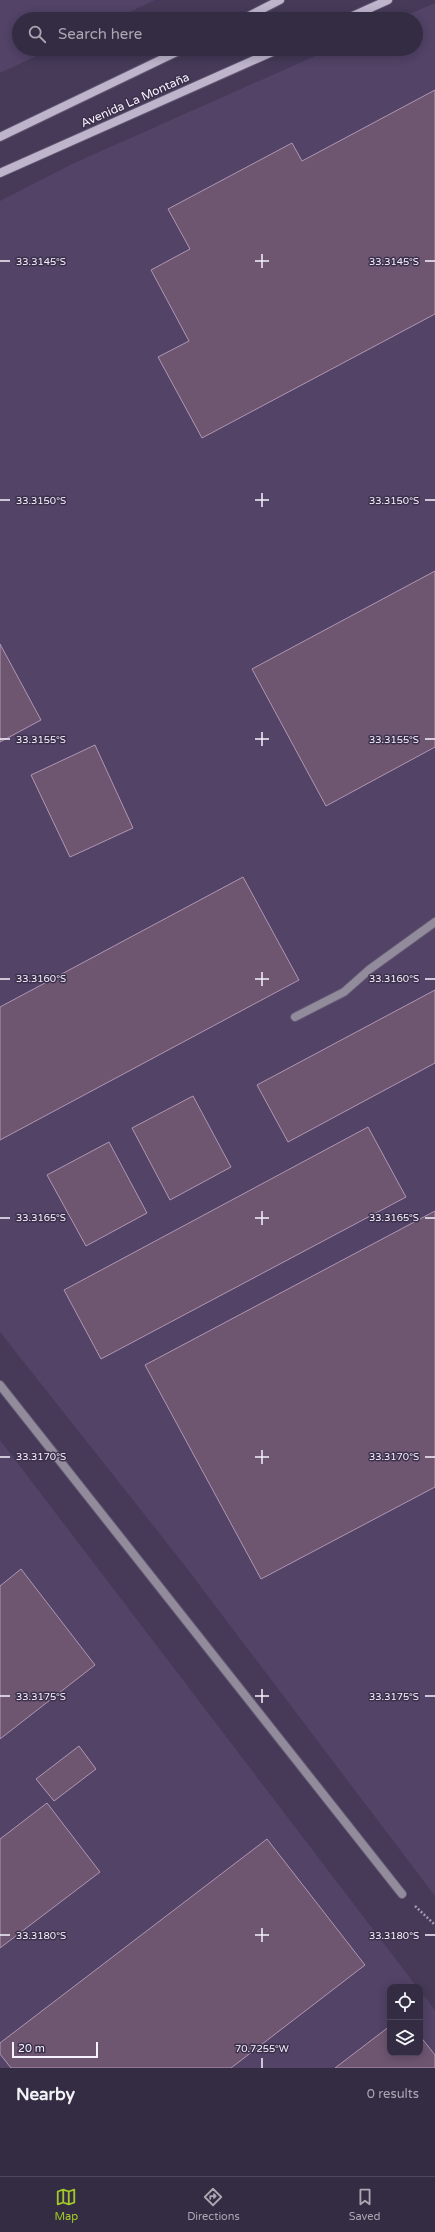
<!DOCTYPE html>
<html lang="en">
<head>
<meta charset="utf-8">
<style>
  body { margin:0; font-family:"Varela Round",sans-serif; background:#3c3449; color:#f1f3f6 }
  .controls { position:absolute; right:12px; bottom:12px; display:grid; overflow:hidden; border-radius:8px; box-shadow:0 2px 10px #0003 }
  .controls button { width:36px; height:36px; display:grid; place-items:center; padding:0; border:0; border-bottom:1px solid #4e485b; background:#342c42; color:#f1f3f6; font:20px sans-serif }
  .scale { position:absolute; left:12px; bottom:10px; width:86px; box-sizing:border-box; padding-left:4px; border:2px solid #f6f2fd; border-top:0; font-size:11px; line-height:14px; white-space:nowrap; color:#f6f2fd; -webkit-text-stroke:3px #3c304c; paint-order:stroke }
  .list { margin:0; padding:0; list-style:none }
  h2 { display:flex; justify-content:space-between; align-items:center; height:52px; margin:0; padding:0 16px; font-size:17px }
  h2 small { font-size:13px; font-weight:400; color:#a9a7b2 }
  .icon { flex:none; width:22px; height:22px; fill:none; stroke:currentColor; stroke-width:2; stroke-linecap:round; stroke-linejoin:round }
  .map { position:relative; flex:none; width:435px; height:2068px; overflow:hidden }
  .search { position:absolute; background:#342c42; box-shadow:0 2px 10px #0003; left:12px; right:12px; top:12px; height:44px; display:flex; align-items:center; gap:10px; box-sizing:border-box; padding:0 14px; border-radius:22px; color:#a9a7b2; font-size:15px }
  .sheet { height:108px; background:#342c42 }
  nav { display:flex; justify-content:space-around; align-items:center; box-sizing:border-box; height:56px; border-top:1px solid #4e485b; background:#342c42; font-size:11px; color:#a9a7b2 }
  nav a { display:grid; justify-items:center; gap:2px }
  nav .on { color:#a2c927 }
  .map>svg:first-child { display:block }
  .built { fill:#524367 }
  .building { fill:#6e5671; stroke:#b096b3 }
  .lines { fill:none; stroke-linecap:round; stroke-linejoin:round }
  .service-casing { stroke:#625772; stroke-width:10 }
  .minor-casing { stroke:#625772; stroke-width:10 }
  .secondary-casing { stroke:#625772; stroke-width:10 }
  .path { stroke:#a098ad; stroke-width:2.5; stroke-dasharray:2 2; stroke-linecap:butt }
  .service { stroke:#918b9b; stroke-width:8 }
  .minor { stroke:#918b9b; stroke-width:8 }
  .secondary { stroke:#beb5cd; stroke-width:8 }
  .ticks { fill:none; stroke:#f6f2fd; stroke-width:1.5 }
  .labels { text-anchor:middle; stroke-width:3; stroke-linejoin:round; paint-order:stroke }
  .street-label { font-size:12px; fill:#f6f2fd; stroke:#3c304c }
  .ticks-label { font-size:10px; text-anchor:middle; fill:#f6f2fd; stroke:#3c304c; stroke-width:3; stroke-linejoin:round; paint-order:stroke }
</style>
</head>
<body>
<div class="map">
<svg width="435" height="2068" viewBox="0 0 435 2068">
  <rect width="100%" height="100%" fill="#463a58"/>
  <g class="built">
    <polygon points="0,0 155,0 115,19 19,19 19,49 51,49 0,73"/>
    <polygon points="435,3 435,1896 182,1562 0,1332 0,201 72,164 331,49 416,49 416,19 398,19"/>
    <polygon points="0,1440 417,1987 390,1987 390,2053 420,2053 420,1991 435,2010 435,2068 0,2068"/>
  </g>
  <g class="building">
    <polygon points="435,90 435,314 202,438 158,357 189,341 151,270 190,249 168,209 292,143 302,161"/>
    <polygon points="435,571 435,747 326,806 252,669"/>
    <polygon points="0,644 41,720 0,742"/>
    <polygon points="95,745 133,828 70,857 31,775"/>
    <polygon points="243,877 299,980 0,1140 0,1007"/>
    <polygon points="435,990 435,1063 288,1142 257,1085"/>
    <polygon points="193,1096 231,1167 170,1200 132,1128"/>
    <polygon points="368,1127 406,1197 101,1359 64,1290"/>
    <polygon points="109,1142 147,1213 86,1246 47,1175"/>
    <polygon points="435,1211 435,1487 261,1579 145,1365"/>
    <polygon points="21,1569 95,1665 0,1739 0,1586"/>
    <polygon points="79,1746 96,1769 54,1801 36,1779"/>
    <polygon points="47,1803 100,1872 0,1948 0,1839"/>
    <polygon points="267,1839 365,1965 231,2068 11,2068 0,2054 0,2043"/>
    <polygon points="390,2026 390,2053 420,2053 420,2036 435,2055 435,2068 335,2068"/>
  </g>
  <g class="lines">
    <defs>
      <polyline id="service" points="295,1017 344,992 370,969 435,922"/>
      <polyline id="minor" points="0,1385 402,1894"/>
      <g id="secondary">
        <polyline points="243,19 280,0"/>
        <polyline points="346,19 388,0"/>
        <polyline points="0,137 183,49"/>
        <polyline points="0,173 279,49"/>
      </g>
    </defs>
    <use href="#service" class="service-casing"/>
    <use href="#minor" class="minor-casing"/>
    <use href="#secondary" class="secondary-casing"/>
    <polyline class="path" points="415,1906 435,1925"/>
    <use href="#service" class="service"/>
    <use href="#minor" class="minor"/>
    <use href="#secondary" class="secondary"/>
  </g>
  <path class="ticks" d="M262 254V268M0 261H10M255 261H269M425 261H435M262 493V507M0 500H10M255 500H269M425 500H435M262 732V746M0 739H10M255 739H269M425 739H435M262 972V986M0 979H10M255 979H269M425 979H435M262 1211V1225M0 1218H10M255 1218H269M425 1218H435M262 1450V1464M0 1457H10M255 1457H269M425 1457H435M262 1689V1703M0 1696H10M255 1696H269M425 1696H435M262 1928V1942M0 1935H10M255 1935H269M425 1935H435M262 2058V2068"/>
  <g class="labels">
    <g class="street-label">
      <text transform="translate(135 100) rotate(-24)" y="4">Avenida La Montaña</text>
    </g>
  </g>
  <g class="ticks-label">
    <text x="41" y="265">33.3145°S</text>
    <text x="394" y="265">33.3145°S</text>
    <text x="41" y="504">33.3150°S</text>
    <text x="394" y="504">33.3150°S</text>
    <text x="41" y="743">33.3155°S</text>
    <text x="394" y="743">33.3155°S</text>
    <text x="41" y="982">33.3160°S</text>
    <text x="394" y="982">33.3160°S</text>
    <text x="41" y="1221">33.3165°S</text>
    <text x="394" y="1221">33.3165°S</text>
    <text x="41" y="1460">33.3170°S</text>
    <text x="394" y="1460">33.3170°S</text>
    <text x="41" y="1700">33.3175°S</text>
    <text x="394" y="1700">33.3175°S</text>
    <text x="41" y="1939">33.3180°S</text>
    <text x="394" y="1939">33.3180°S</text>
    <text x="262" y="2052">70.7255°W</text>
  </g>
</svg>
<div class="controls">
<button><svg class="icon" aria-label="locate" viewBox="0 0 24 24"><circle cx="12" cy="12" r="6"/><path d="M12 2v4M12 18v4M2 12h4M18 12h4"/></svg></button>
<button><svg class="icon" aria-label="layers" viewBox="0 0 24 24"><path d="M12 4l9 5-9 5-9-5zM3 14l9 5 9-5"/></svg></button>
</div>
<div class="scale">20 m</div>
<div class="search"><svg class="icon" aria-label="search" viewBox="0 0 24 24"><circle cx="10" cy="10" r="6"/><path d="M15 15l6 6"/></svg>Search here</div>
</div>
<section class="sheet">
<h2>Nearby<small>0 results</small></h2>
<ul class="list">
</ul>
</section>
<nav>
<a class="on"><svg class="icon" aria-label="map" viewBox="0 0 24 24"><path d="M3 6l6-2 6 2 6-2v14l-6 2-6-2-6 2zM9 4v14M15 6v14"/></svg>Map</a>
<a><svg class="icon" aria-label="directions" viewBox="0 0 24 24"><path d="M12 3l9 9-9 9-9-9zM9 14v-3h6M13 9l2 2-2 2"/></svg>Directions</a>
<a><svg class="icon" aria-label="saved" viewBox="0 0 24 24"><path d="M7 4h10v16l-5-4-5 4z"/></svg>Saved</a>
</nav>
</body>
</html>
